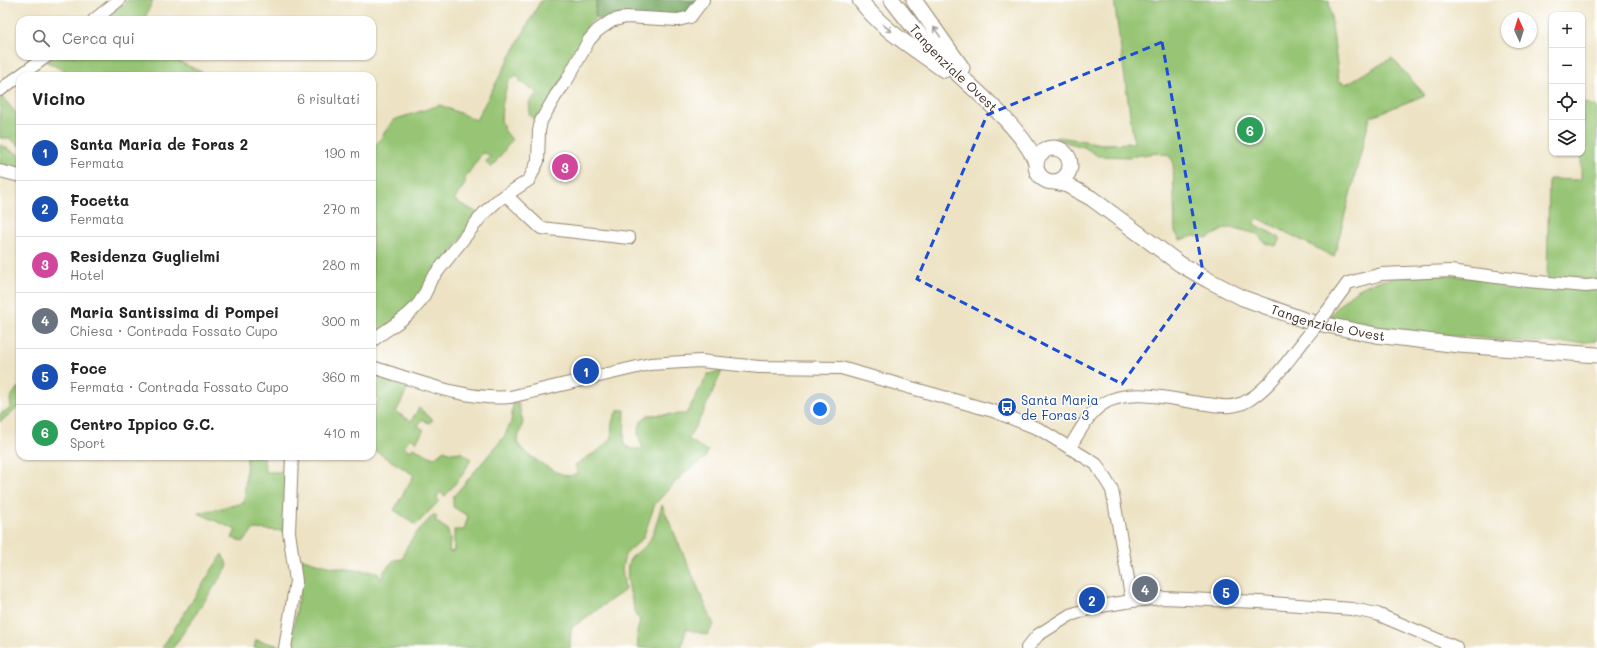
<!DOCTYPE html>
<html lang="it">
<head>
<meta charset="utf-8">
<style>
  body { margin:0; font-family:Mali,sans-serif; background:#f2f2f2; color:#222 }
  .controls { position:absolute; right:12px; top:12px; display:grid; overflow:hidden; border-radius:8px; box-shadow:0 1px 3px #0004 }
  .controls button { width:36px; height:36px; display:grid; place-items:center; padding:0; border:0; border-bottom:1px solid #e0e0e0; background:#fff; color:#222; font:20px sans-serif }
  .compass { position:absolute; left:1501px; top:12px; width:36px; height:36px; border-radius:50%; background:#fff; box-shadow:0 1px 3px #0004; rotate:356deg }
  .you { position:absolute; left:820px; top:409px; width:14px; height:14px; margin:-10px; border:3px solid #fff; border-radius:50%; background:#1a73e8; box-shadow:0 0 0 6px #1a73e833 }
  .badge { display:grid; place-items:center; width:26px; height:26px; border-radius:50%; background:#d1495b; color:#fff; font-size:13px; font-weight:700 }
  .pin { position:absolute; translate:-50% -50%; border:2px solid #fff; box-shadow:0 1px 4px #0006 }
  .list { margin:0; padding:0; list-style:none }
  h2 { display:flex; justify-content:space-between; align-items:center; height:52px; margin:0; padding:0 16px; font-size:17px }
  h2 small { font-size:13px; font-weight:400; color:#767676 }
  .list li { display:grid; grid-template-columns:26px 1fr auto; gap:12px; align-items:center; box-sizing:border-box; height:56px; padding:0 16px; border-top:1px solid #e0e0e0 }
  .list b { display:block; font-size:15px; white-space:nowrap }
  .list p { margin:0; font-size:13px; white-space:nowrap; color:#767676 }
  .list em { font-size:13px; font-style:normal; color:#767676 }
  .icon { flex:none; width:22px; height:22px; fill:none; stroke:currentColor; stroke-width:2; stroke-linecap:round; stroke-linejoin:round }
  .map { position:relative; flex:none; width:1597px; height:648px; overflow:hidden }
  .search { position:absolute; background:#fff; box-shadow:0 1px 3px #0004; left:16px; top:16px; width:360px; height:44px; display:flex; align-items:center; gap:10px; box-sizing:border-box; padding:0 14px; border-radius:12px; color:#767676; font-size:15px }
  .panel { position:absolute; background:#fff; box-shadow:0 1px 3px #0004; left:16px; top:72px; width:360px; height:388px; border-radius:12px }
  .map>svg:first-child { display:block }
  .green { fill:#97c574; stroke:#697849 }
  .forest { fill:#79aa66; stroke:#5a6a42 }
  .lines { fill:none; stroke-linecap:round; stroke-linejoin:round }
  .minor-casing { stroke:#948671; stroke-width:14 }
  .major-casing { stroke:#948671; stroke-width:17 }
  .minor { stroke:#fff; stroke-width:12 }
  .major { stroke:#fff; stroke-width:15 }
  .minor-bridge-casing { stroke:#948671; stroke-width:14; stroke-linecap:butt }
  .minor-bridge { stroke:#fff; stroke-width:12 }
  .oneway { stroke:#a79f9a }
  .marked { fill:none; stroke:#1d4ed8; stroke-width:3; stroke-dasharray:8 5; stroke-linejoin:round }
  .labels { text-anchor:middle; stroke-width:3; stroke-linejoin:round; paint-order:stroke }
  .street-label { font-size:13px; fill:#3b2a1e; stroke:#fff }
  .transit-label { font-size:13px; fill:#164399; stroke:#fff; text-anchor:start }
</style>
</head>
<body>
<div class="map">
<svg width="1597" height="648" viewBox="0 0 1597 648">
  <rect width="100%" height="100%" fill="#fff"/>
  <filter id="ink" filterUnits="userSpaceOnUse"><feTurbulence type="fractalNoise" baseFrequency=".025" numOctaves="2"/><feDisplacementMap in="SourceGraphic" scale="8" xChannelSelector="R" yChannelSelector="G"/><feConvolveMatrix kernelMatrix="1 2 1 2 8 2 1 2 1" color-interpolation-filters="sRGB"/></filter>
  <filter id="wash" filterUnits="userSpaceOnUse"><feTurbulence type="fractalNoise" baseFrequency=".012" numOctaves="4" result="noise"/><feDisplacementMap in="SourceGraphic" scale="16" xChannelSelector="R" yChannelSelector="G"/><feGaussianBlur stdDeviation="0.9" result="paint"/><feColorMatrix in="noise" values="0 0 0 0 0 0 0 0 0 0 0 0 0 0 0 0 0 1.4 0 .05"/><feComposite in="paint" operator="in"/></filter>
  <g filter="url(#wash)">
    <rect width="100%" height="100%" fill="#ede3c4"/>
    <g class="green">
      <polygon points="128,0 153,0 144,20 102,20"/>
      <polygon points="541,0 597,0 595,8 596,18 586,27 590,32 537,122 529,115 530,109 529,103 538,93 521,82 517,75 508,81 502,106 501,120 505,131 512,140 491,168 486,162 490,156 483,152 465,178 465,184 454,200 478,213 416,304 372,336 372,151 393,120 440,105 476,120"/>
      <polygon points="1114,0 1329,0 1339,81 1346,84 1392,58 1425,95 1370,117 1334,257 1258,218 1253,223 1280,238 1276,246 1265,243 1257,234 1234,228 1226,228 1208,238 1194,236 1180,240 1175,232 1173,161 1168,155 1157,153 1128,157 1098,156 1084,147 1053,139 1059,137 1103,144 1134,143"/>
      <polygon points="55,56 167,56 210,76 75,76 47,62"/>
      <polygon points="0,96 8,103 20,119 20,146 9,138 0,138"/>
      <polygon points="1582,102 1597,107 1597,281 1547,280 1549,179 1581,180"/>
      <polygon points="0,145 20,155 20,172 0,166"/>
      <path d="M1432 274 1597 289V341C1555 346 1512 341 1470 337 1423 333 1374 329 1329 317 1362 275 1384 280 1432 274Z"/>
      <path d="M722 371 703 413 688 439 708 451 705 458 683 474 655 504 643 538 625 555 622 569 625 590 571 628 570 648H290L301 583V558C326 568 351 570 377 572L381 579 385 570 394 560 403 559C405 541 423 527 434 514L437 517 435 521 447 529 450 539 449 552 454 551V530H464L468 516 453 507V497L504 437 511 422 513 403 518 402 523 422 517 442C523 454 555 474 569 476 571 476 575 474 578 473L575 465 599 450 612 438C611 427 611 418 619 410H625L624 445 632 449H643L638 433 641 421 648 415 686 414 708 374Z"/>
      <polygon points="372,375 410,384 396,412 411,421 419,408 433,420 429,423 422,419 418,426 424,430 416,442 410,438 404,447 411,451 413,448 434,458 444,450 451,453 461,452 471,459 463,474 445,496 439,492 437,498 439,501 416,525 394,510 414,475 372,449 372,413 379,399 372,396"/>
      <polygon points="17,388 20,388 20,406 0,422 0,414 11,408 10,399"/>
      <polygon points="247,456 264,456 265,472 287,472 285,531 254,529 243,542 232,538 236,530 198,513 244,503"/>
      <path d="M662 505 714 625 707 635 686 629 681 648H638L637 632 640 620 636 616C633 601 625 581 628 565 629 555 642 551 648 543 655 533 658 516 662 505Z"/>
      <polygon points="222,554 228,566 173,648 162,648"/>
      <polygon points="256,640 280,646 280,648 254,648"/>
    </g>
    <polygon class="forest" points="597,0 698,0 688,13 599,20 595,14"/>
  </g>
  <g filter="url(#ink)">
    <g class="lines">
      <defs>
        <g id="minor">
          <polyline points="94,20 119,0"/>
          <polyline points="0,90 47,56"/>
          <polyline points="0,171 20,176"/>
          <polyline points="506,195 541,228 629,238"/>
          <polyline points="1326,313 1348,283 1382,274 1450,271 1527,281 1586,286 1597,285"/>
          <path d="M372 341C397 321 420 314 430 281L483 214 497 201 529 180 538 161 539 131 541 121 556 95 567 80 589 40 597 31 611 21 626 17 678 20 690 17 703 0"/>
          <path d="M372 367C416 380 464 401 510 397L650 364 700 361 759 367 841 368 993 411 1039 429 1096 464 1112 490 1132 601"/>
          <path d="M1070 447C1079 433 1088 413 1103 404 1131 386 1176 401 1207 404 1219 406 1231 408 1243 403 1267 392 1289 359 1306 338"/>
          <polyline points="285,648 296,581 289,532 292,456"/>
          <polyline points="1027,648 1038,635 1070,615 1095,607 1132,601 1163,598 1259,602 1352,609 1377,614 1457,648"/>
        </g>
        <g id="major">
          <path d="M860 0C882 30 914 48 944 70"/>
          <path id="s1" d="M892 0C908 21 925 42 944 61 971 87 1022 128 1036 162"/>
          <polyline points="914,0 962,68"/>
          <circle cx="1053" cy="165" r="17"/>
          <path id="s2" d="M1056 182 1067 185 1091 198 1180 264 1208 280 1243 298 1307 321 1376 335 1459 345 1597 355"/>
        </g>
      </defs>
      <use href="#minor" class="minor-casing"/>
      <use href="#major" class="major-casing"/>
      <use href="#minor" class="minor"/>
      <use href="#major" class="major"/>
      <defs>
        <polyline id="minor-bridge" points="1306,338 1326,313"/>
      </defs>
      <use href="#minor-bridge" class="minor-bridge-casing"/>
      <use href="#minor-bridge" class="minor-bridge"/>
    </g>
    <defs><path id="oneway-shaft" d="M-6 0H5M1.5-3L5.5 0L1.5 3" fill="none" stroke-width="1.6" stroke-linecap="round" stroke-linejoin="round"/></defs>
    <g class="oneway">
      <use href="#oneway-shaft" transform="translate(887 28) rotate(39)"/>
      <use href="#oneway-shaft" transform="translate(937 32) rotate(-125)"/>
    </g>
  </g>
  <path class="marked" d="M1162 42 1203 272 1122 384 917 279 987 115Z"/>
  <defs>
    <symbol id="bus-disc" viewBox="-11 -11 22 22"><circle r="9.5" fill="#1a4fb4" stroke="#fff"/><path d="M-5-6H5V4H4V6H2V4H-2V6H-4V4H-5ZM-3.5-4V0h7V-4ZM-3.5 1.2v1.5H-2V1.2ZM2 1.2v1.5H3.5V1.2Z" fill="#fff"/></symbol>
  </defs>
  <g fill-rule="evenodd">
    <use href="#bus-disc" x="996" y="396" width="22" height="22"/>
  </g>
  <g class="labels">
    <g class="street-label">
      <text dy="5" stroke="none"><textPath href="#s1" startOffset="92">Tangenziale Ovest</textPath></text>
      <text dy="5" stroke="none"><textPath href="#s2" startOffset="310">Tangenziale Ovest</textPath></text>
    </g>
    <g class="transit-label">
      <text x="1021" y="405">Santa Maria<tspan x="1021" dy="15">de Foras 3</tspan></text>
    </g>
  </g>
</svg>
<div class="controls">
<button>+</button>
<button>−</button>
<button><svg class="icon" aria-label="locate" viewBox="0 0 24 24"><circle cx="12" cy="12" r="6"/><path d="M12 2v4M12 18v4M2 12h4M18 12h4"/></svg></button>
<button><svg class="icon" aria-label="layers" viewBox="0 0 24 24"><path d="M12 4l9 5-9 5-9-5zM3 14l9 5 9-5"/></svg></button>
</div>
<svg class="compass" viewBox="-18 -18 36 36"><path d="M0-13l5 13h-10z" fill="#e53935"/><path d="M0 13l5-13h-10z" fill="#767676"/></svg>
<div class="you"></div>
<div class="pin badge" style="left:586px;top:371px;background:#1a4fb4">1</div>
<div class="pin badge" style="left:1092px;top:600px;background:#1a4fb4">2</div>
<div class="pin badge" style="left:565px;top:167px;background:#d1479c">3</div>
<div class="pin badge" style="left:1145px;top:589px;background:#6b7280">4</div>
<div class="pin badge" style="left:1226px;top:592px;background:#1a4fb4">5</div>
<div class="pin badge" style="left:1250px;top:130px;background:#2e9e5b">6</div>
<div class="search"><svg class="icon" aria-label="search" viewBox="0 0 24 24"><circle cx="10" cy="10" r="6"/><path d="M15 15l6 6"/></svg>Cerca qui</div>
<section class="panel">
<h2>Vicino<small>6 risultati</small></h2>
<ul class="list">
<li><span class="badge" style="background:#1a4fb4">1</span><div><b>Santa Maria de Foras 2</b><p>Fermata</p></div><em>190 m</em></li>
<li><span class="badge" style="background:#1a4fb4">2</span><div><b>Focetta</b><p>Fermata</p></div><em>270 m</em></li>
<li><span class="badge" style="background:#d1479c">3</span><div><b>Residenza Guglielmi</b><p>Hotel</p></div><em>280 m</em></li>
<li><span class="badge" style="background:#6b7280">4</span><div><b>Maria Santissima di Pompei</b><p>Chiesa · Contrada Fossato Cupo</p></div><em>300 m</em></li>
<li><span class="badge" style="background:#1a4fb4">5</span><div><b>Foce</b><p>Fermata · Contrada Fossato Cupo</p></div><em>360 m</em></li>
<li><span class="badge" style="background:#2e9e5b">6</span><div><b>Centro Ippico G.C.</b><p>Sport</p></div><em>410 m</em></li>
</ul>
</section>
</div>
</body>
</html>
